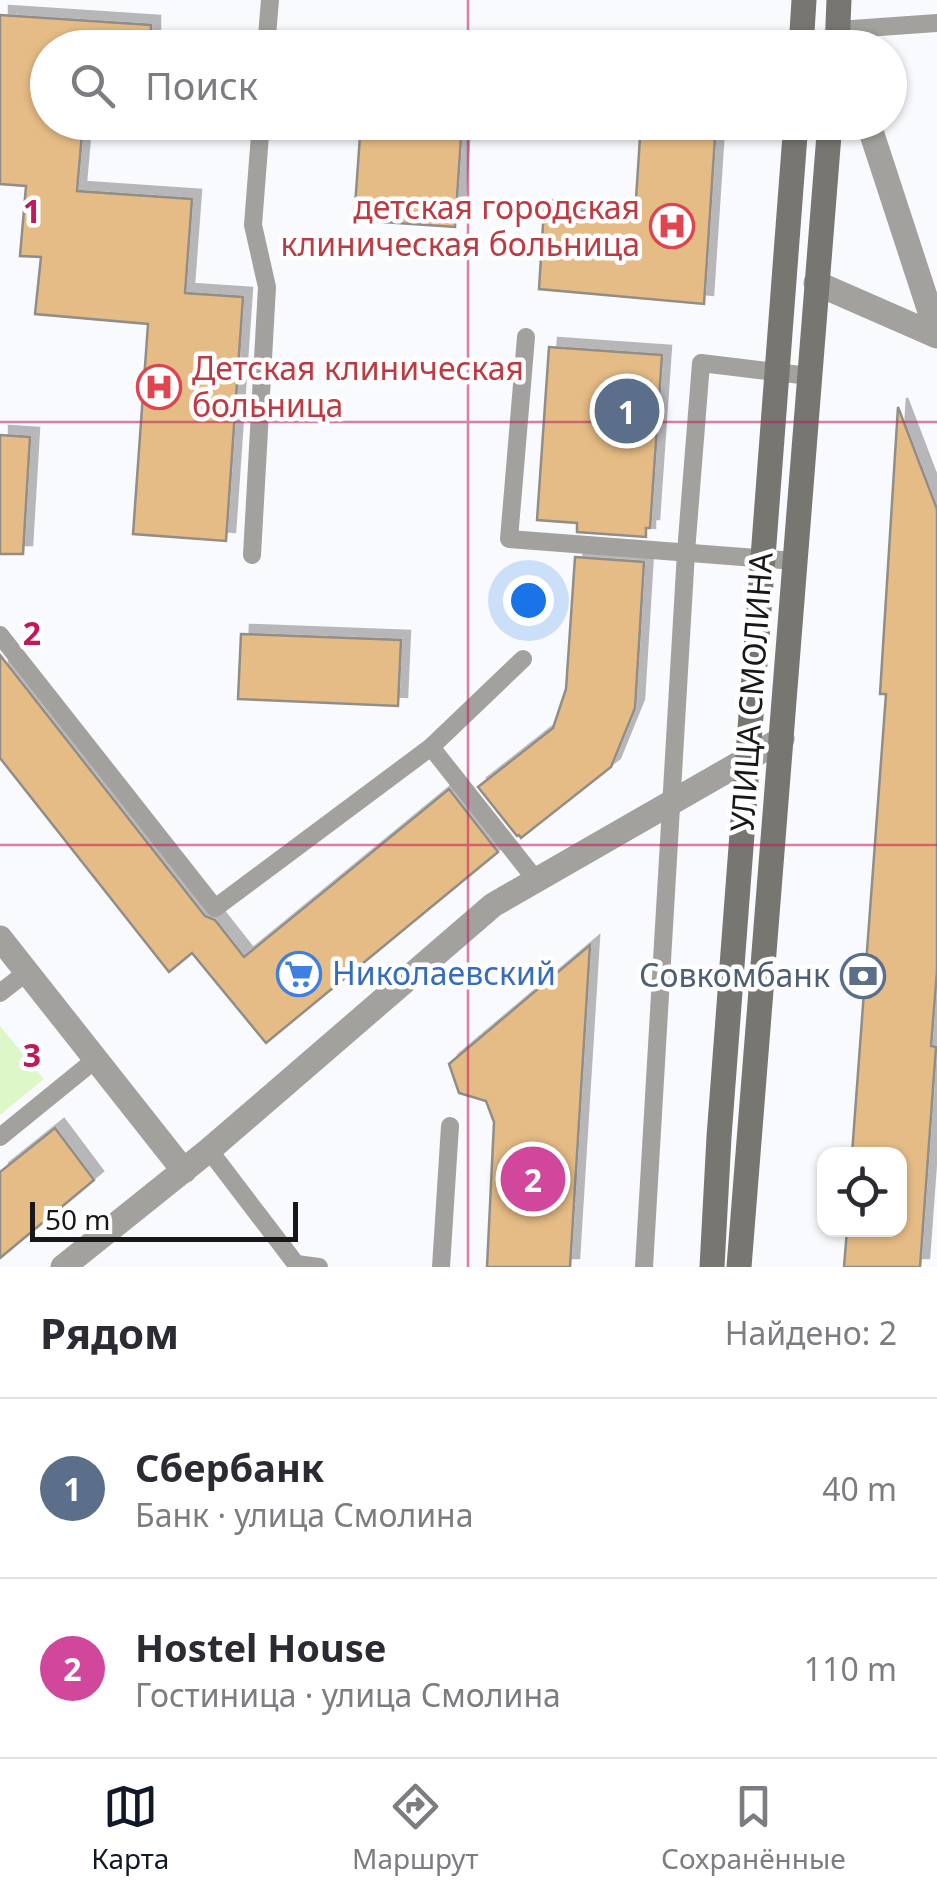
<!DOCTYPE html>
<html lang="ru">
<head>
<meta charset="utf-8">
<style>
  body { margin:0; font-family:"Noto Sans",sans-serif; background:#f2f2f3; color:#2b2b33 }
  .controls { position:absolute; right:30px; bottom:30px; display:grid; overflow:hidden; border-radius:20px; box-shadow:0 2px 8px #0004 }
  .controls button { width:90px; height:90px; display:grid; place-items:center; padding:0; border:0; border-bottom:2px solid #e1e1e2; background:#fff; color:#2b2b33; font:50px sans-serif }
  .scale { position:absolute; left:30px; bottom:25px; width:268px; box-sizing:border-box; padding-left:10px; border:5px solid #18181b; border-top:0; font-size:28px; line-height:35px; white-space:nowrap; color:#18181b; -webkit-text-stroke:8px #fff; paint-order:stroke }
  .you { position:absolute; left:528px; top:600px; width:35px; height:35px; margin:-25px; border:8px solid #fff; border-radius:50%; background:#1a73e8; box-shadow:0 0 0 15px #1a73e833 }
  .badge { display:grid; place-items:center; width:65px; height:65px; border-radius:50%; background:#111827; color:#fff; font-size:32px; font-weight:700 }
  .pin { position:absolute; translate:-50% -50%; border:5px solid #fff; box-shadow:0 2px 10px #0006 }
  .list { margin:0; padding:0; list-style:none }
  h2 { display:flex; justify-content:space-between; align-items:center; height:130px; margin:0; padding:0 40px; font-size:42px }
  h2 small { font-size:32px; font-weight:400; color:#7c7c81 }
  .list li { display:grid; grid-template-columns:65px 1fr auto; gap:30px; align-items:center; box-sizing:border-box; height:180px; padding:0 40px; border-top:2px solid #e1e1e2 }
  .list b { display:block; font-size:38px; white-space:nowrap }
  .list p { margin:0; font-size:32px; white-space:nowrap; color:#7c7c81 }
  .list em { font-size:32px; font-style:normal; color:#7c7c81 }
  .icon { flex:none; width:55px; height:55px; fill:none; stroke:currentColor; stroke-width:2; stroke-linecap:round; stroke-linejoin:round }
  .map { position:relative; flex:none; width:937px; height:1267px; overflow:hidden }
  .search { position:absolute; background:#fff; box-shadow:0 2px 8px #0004; left:30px; right:30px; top:30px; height:110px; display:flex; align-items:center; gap:25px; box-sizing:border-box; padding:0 35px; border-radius:55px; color:#7c7c81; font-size:38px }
  .sheet { height:490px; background:#fff }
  nav { display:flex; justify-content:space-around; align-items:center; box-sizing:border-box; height:140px; border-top:2px solid #e1e1e2; background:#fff; font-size:28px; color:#7c7c81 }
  nav a { display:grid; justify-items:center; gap:5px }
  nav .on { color:#111827 }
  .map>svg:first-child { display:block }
  .green { fill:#def7c9 }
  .building { fill:#e6bc86; stroke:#928d86; stroke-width:2.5; filter:url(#shadow) }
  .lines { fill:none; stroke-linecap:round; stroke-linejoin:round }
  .lane { stroke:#a2a19d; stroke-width:18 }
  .street { stroke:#a2a19d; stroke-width:25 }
  .secondary { stroke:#777671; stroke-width:25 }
  .grid { fill:none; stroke:#c2185b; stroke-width:2.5; stroke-opacity:0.55 }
  .labels { text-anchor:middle; stroke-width:9; stroke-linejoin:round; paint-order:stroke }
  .health-label { font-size:32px; fill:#be3a42; stroke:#fff; text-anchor:end }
  .street-label { font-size:32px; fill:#18181b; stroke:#fff }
  .shop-label { font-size:32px; fill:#366cbe; stroke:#fff; text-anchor:start }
  .service-label { font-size:32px; fill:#4e5e75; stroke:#fff; text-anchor:end }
  .grid-label { font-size:32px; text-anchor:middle; font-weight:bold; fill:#c2185b; stroke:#fff; stroke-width:9; stroke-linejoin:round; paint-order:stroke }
</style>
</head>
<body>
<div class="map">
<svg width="937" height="1267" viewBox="0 0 937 1267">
  <defs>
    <filter id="shadow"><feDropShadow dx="9" dy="-9" stdDeviation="0" flood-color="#0004"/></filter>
  </defs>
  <rect width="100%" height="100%" fill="#f9fafe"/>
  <polygon class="green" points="0,1026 44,1079 0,1115"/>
  <g class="building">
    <polygon points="0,15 151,25 151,48 48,48 48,122 83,122 77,191 192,199 185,293 243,297 226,541 133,534 148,324 35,314 41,257 20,256 26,186 0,184"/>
    <polygon points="361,122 462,122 455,227 354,220"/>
    <polygon points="641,122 716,122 704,304 539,289 544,209 635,214"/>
    <polygon points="549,347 662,355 650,528 646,528 646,537 577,532 577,523 537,520"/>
    <polygon points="898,407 937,509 937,971 931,1046 936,1047 920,1267 844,1267 847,1230 900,1230 900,1154 852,1154 886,694 880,694"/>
    <polygon points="0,435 30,437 23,554 0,554"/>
    <polygon points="575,557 644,562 635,708 611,767 521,838 519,835 517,836 478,787 553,728 566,689"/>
    <polygon points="241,634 401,640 398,706 238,699"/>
    <polygon points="0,655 205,916 215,920 244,957 449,789 498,852 266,1043 192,953 169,972 0,758"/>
    <polygon points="590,945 570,1267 487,1267 494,1122 486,1101 459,1093 449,1064"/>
    <polygon points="55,1128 94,1180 0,1258 0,1172"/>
  </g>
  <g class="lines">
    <g class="lane">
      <polyline points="838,30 937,23"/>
      <polyline points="266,48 270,0"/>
      <polyline points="526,337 509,539 795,561"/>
      <polyline points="252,555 267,287 253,225 261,122"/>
      <polyline points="0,635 215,908 431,747 523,659"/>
      <polyline points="431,747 536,880"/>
      <polyline points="0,993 27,972"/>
      <polyline points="0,1137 96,1059"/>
      <polyline points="209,1150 296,1264 319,1267"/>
      <polyline points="441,1267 450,1126"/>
      <polyline points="644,1267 686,552 701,363 809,376"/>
    </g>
    <g class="street">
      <polyline points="868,122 937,333"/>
      <polyline points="816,283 937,336"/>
      <polyline points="0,938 184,1171"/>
      <polyline points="63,1267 209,1150 493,905 782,739"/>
    </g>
    <g class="secondary">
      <polyline points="801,48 804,0"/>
      <polyline points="837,48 839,0"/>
      <polyline points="712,1267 719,1137 796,122"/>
      <polyline points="739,1267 830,122"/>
    </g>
  </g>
  <path class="grid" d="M468 0V48M468 122V1267M0 422H937M0 845H937"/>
  <defs>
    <symbol id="hospital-ring" viewBox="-11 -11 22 22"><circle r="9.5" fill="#fff" stroke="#e0444e" stroke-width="1.5"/><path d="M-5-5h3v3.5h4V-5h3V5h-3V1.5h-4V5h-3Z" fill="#e0444e"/></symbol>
    <symbol id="supermarket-ring" viewBox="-11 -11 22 22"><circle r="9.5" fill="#fff" stroke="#3f7fe0" stroke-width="1.5"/><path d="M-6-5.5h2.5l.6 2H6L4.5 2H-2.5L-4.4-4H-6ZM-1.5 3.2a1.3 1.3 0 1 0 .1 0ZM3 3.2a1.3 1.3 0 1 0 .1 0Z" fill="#3f7fe0"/></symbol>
    <symbol id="bank-ring" viewBox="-11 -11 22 22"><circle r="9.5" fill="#fff" stroke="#5c6f8a" stroke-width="1.5"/><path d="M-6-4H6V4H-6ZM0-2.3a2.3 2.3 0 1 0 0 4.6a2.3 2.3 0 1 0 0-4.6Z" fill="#5c6f8a"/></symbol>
  </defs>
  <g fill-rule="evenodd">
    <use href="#hospital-ring" x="647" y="201" width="50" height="50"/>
    <use href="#hospital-ring" x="134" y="362" width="50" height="50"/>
    <use href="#supermarket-ring" x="274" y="949" width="50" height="50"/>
    <use href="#bank-ring" x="838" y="951" width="50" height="50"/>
  </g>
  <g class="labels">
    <g class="health-label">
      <text x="640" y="219">детская городская<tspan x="640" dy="37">клиническая больница</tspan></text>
      <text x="192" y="380" text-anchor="start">Детская клиническая<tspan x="192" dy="37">больница</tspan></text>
    </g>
    <g class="street-label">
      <text transform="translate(752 692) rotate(-86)" y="11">УЛИЦА СМОЛИНА</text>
    </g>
    <g class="shop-label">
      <text x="332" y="985">Николаевский</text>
    </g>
    <g class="service-label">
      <text x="830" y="987">Совкомбанк</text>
    </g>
  </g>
  <g class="grid-label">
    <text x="32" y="223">1</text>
    <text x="32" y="645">2</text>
    <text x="32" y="1067">3</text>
  </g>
</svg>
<div class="controls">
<button><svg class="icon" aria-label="locate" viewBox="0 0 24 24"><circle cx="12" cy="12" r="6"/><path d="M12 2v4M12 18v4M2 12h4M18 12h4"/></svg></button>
</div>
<div class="scale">50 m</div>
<div class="you"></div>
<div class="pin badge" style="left:627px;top:411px;background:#5c6f8a">1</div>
<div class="pin badge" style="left:533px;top:1179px;background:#d1479c">2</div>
<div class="search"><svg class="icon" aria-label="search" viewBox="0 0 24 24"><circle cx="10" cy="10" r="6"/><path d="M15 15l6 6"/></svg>Поиск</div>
</div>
<section class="sheet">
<h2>Рядом<small>Найдено: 2</small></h2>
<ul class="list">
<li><span class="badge" style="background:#5c6f8a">1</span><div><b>Сбербанк</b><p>Банк · улица Смолина</p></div><em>40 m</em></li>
<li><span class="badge" style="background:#d1479c">2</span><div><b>Hostel House</b><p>Гостиница · улица Смолина</p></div><em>110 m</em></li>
</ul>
</section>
<nav>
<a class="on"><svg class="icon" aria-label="map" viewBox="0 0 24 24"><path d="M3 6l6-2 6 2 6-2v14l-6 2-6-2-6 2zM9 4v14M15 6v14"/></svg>Карта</a>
<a><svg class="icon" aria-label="directions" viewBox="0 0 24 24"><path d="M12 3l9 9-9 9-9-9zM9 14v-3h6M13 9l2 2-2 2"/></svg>Маршрут</a>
<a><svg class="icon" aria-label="saved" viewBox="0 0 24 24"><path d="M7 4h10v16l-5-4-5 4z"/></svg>Сохранённые</a>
</nav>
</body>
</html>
